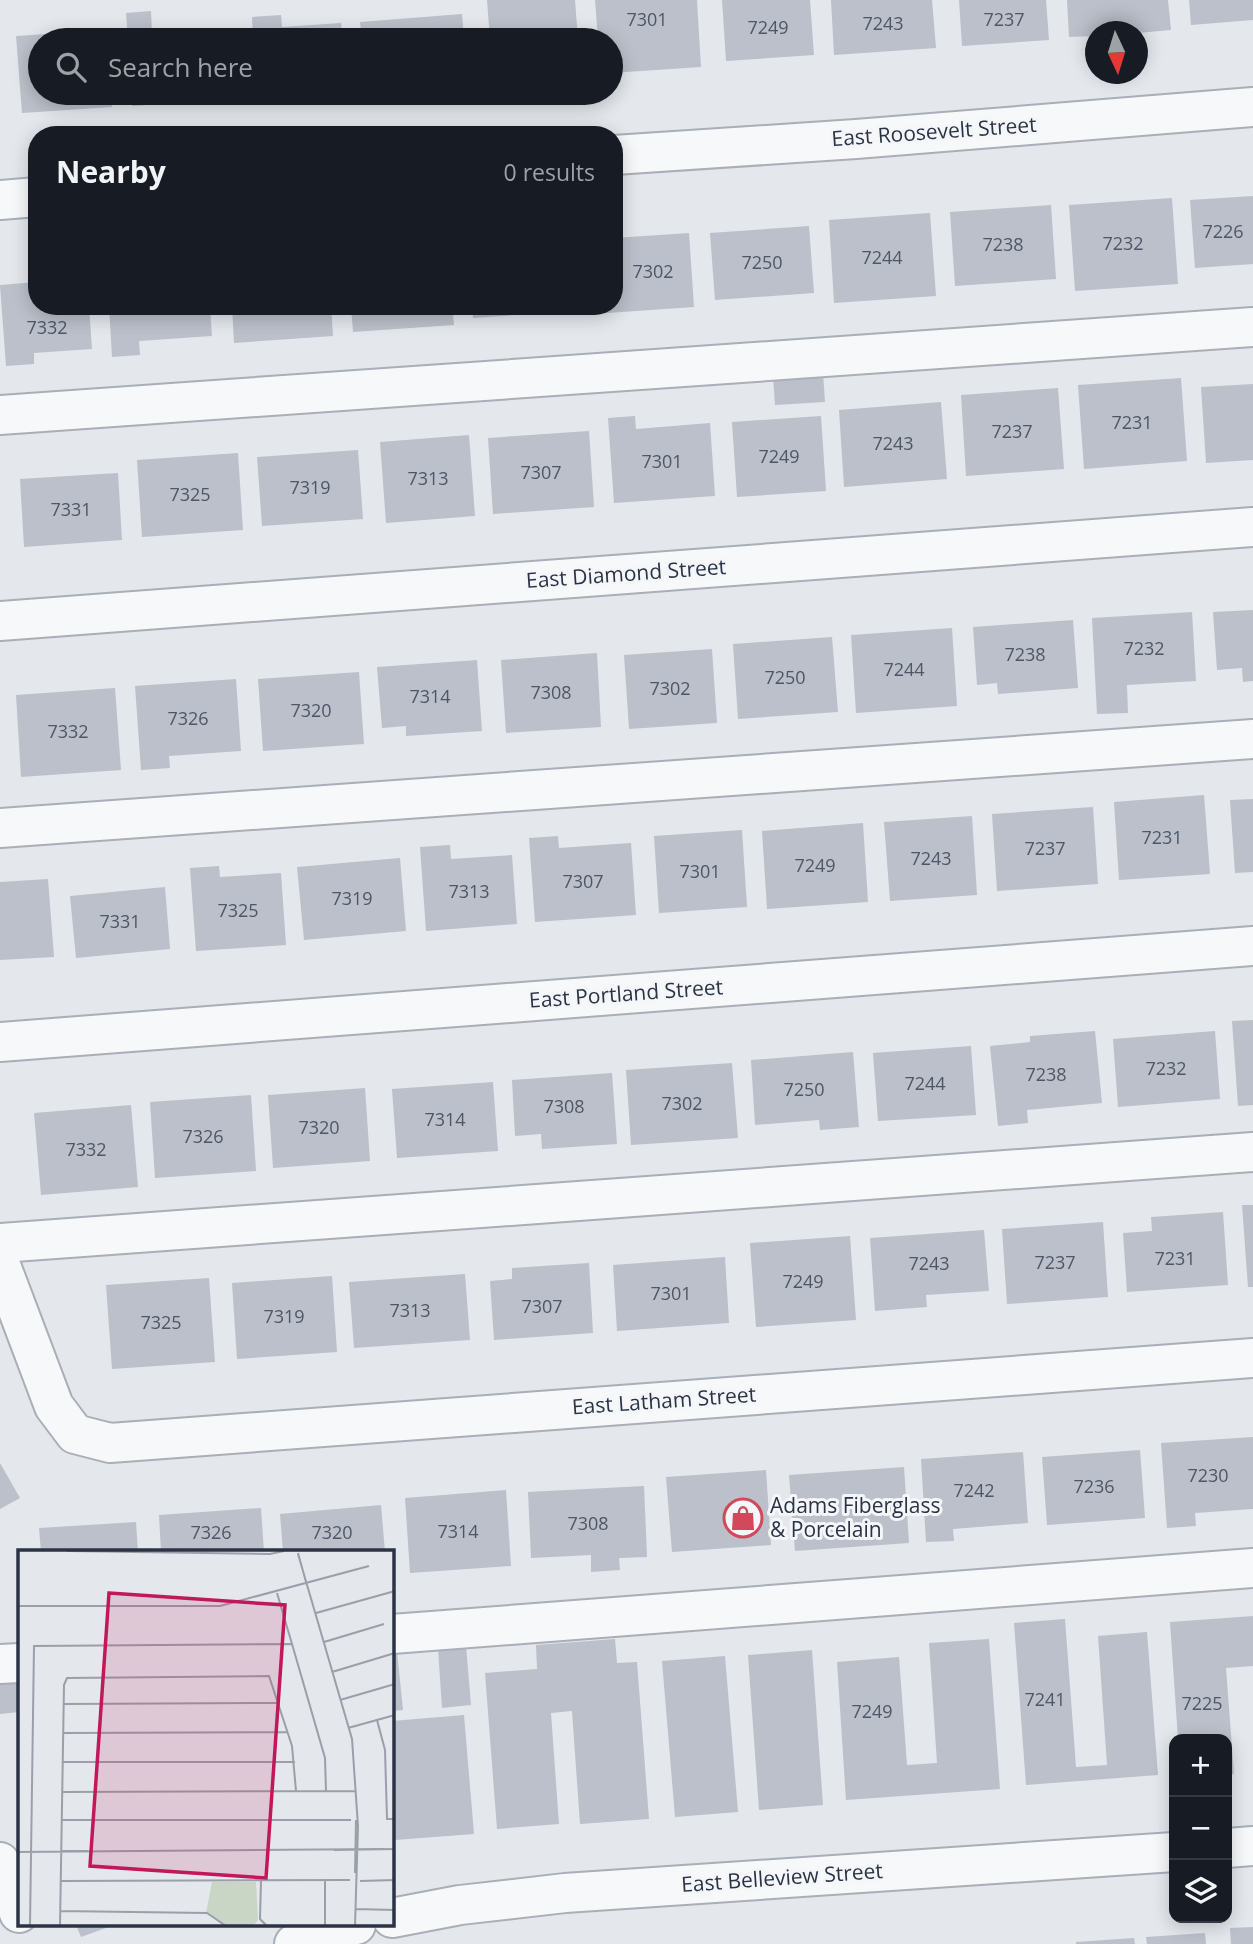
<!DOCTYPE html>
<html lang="en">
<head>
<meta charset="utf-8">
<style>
  body { margin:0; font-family:"Open Sans",sans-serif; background:#20242c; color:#f1f3f6 }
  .controls { position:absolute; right:21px; bottom:21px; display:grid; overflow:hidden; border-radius:14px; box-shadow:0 4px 18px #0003 }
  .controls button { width:63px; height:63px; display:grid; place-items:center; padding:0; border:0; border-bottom:2px solid #363941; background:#171b24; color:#f1f3f6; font:35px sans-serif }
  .compass { position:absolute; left:1085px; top:21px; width:63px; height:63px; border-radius:50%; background:#171b24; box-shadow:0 4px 18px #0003; rotate:176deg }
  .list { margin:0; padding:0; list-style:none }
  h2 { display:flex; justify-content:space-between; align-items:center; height:91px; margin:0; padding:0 28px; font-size:30px }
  h2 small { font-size:23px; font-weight:400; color:#9ea1a6 }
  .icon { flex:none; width:38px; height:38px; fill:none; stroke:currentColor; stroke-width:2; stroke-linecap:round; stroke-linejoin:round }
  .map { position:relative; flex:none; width:1253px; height:1944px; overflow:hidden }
  .search { position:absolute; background:#171b24; box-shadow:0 4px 18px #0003; left:28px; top:28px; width:595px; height:77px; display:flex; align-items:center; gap:18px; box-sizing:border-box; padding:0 24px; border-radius:38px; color:#9ea1a6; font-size:26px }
  .panel { position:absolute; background:#171b24; box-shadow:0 4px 18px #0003; left:28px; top:126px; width:595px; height:189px; border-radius:28px }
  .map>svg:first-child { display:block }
  .building { fill:#bbc0ca }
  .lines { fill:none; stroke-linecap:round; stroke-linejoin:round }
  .minor-casing { stroke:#a9aeb7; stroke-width:42 }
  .minor { stroke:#f7f8fa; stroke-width:38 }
  .labels { text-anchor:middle; stroke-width:6; stroke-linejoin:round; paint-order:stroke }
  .number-label { font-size:18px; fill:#4f5766 }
  .street-label { font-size:21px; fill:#2b3445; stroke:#f4f6f9 }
  .poi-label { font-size:21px; fill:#2b3445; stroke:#f4f6f9; text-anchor:start }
  .inset-road { fill:none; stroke:#9a9fa9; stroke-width:2 }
  .view { fill:#c2185b; fill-opacity:0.15; stroke:#c2185b; stroke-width:3.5 }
  .inset-edge { fill:none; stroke:#2b3445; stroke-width:3.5 }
</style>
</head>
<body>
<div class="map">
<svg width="1253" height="1944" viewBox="0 0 1253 1944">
  <rect width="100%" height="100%" fill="#e4e7ec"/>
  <g class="building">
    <polygon points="487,0 575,0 578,40 490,40"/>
    <polygon points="595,0 697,0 701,67 611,73 611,40 598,40"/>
    <polygon points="722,0 810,0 814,55 726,61"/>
    <polygon points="831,0 932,0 936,48 834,55"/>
    <polygon points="959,0 1046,0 1049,40 962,46"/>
    <polygon points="1067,0 1168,0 1171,30 1138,33 1096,32 1096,36 1069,37"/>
    <polygon points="1189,0 1253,0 1253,20 1191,25"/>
    <polygon points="151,11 152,34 228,28 229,40 128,40 126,13"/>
    <polygon points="462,14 464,40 362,40 360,22"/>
    <polygon points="281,15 282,27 341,23 343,40 253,40 252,17"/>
    <polygon points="107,30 107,40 40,40 40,93 111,93 112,107 22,113 16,36"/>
    <polygon points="132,93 233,93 233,99 132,106"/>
    <polygon points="257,93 342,93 342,95 258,101"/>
    <polygon points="1253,196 1253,264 1195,268 1190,200"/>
    <polygon points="1172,198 1178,284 1075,291 1069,205"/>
    <polygon points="1051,205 1056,279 955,286 950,212"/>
    <polygon points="930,213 936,296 834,303 829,220"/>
    <polygon points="809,226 814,293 715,300 710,233"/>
    <polygon points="689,233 694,307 593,314 593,306 614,306 614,238"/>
    <polygon points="37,282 37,306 89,306 92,349 34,353 34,364 6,366 0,285"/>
    <polygon points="109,306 210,306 212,336 139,341 140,355 112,357"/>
    <polygon points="232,306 331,306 333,336 234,343"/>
    <polygon points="351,306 452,306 454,325 353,332"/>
    <polygon points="472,306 572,306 573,311 473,318"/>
    <polygon points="823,373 825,402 775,405 773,376"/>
    <polygon points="1181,378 1187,461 1084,469 1078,385"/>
    <polygon points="1253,384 1253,460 1206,463 1201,387"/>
    <polygon points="1058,388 1064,469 966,476 961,395"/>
    <polygon points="941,402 947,479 844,487 839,410"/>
    <polygon points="635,416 636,429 710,423 715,496 614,503 608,418"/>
    <polygon points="821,416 826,491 737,497 732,422"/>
    <polygon points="589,431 594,507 493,514 488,438"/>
    <polygon points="469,435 475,516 386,523 380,442"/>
    <polygon points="358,450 363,519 262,526 257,457"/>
    <polygon points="238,453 243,530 142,537 137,460"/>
    <polygon points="118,473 122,540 24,547 20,479"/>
    <polygon points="1253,610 1253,681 1243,682 1242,668 1217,670 1213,612"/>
    <polygon points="1192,612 1196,681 1127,685 1128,713 1097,714 1092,618"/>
    <polygon points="1073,620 1078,688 998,694 997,683 977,685 973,627"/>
    <polygon points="952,628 957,706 856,713 851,635"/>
    <polygon points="832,637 838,712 738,719 733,644"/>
    <polygon points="712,649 717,723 629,729 624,655"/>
    <polygon points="597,653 601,727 506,733 501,660"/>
    <polygon points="477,660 482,731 406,736 406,726 382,728 377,667"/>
    <polygon points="359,672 364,744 263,751 258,679"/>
    <polygon points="236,679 241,751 169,756 170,768 141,770 135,686"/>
    <polygon points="115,688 121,770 21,777 16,695"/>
    <polygon points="1204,795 1210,874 1119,880 1114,802"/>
    <polygon points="1253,799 1253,872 1235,873 1230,800"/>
    <polygon points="1093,807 1098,884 997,891 992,814"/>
    <polygon points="972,816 977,895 890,901 884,822"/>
    <polygon points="863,823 868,902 767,909 762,831"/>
    <polygon points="742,830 747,907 659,913 654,836"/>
    <polygon points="558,836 559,848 631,843 636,915 535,922 529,838"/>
    <polygon points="450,845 451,859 512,855 517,924 426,931 420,847"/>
    <polygon points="400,858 406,931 304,940 297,867"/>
    <polygon points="219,866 220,877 281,873 286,945 196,951 190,868"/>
    <polygon points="48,879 54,957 0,960 0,882"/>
    <polygon points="165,887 170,949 76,958 70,896"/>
    <polygon points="1253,1020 1253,1105 1238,1106 1232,1021"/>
    <polygon points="1095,1031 1102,1103 1027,1110 1028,1123 998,1126 990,1046 1030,1042 1030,1036"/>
    <polygon points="1215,1031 1220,1099 1118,1107 1113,1039"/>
    <polygon points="971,1046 976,1115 878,1121 873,1053"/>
    <polygon points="853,1052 859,1127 820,1130 819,1120 755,1125 751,1060"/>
    <polygon points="732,1063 738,1138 631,1145 626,1070"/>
    <polygon points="612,1073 617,1144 542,1149 541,1134 515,1136 512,1080"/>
    <polygon points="493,1082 498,1151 397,1158 392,1089"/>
    <polygon points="365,1088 370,1161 273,1168 268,1095"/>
    <polygon points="251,1095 256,1171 155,1178 150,1102"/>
    <polygon points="131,1105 138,1187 41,1195 34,1113"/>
    <polygon points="1242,1205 1253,1205 1253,1287 1248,1287"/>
    <polygon points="1223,1212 1228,1285 1127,1292 1123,1233 1152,1231 1151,1217"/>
    <polygon points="1103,1222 1108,1297 1007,1304 1002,1229"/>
    <polygon points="984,1230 989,1291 926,1295 927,1307 875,1311 870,1238"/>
    <polygon points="850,1236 856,1320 756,1327 750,1243"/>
    <polygon points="725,1257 729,1323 617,1331 613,1265"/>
    <polygon points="589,1263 593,1333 494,1340 490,1281 512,1279 512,1268"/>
    <polygon points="465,1274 470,1340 354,1348 349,1282"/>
    <polygon points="332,1276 337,1352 237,1359 232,1283"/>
    <polygon points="209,1278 215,1362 112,1369 106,1285"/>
    <polygon points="1253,1437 1253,1509 1195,1513 1196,1526 1167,1528 1161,1443"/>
    <polygon points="1140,1450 1145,1518 1047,1525 1042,1457"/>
    <polygon points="1023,1452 1028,1523 953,1529 954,1541 926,1542 921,1459"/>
    <polygon points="0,1463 20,1498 0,1509"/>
    <polygon points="904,1467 909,1543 795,1551 789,1475"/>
    <polygon points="766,1470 771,1545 672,1552 666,1477"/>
    <polygon points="644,1486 647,1557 619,1558 620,1570 591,1572 591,1555 531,1558 528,1492"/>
    <polygon points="506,1490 511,1566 410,1573 405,1498"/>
    <polygon points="381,1505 385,1552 283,1552 280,1514"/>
    <polygon points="261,1508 264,1552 161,1552 159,1515"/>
    <polygon points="136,1522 138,1552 41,1552 39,1528"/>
    <polygon points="1253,1616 1253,1666 1226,1668 1234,1774 1227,1775 1227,1739 1178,1739 1170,1622"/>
    <polygon points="1065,1619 1076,1767 1107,1765 1098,1636 1147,1632 1158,1775 1026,1785 1014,1623"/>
    <polygon points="615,1639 617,1663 637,1662 649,1819 580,1824 572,1711 551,1713 559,1824 497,1829 485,1673 537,1669 536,1645"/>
    <polygon points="989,1639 1000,1789 846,1800 837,1662 899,1657 907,1765 937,1763 929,1643"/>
    <polygon points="466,1646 471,1705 442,1708 438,1649"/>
    <polygon points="812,1650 823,1805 759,1810 748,1655"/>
    <polygon points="397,1651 403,1710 392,1711 392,1652"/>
    <polygon points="725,1656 738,1812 675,1817 662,1661"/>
    <polygon points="19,1680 19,1712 0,1714 0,1681"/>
    <polygon points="464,1715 474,1834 395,1840 392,1799 392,1721"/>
    <polygon points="76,1925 114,1925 81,1937"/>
    <polygon points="1253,1927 1253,1944 1231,1944 1230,1928"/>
    <polygon points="1205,1933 1206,1944 1147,1944 1146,1937"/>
    <polygon points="1134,1938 1135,1944 1076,1944 1076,1942"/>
  </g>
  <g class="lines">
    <defs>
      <g id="minor">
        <polyline points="614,155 856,139 1253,107"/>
        <polyline points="0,200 37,197"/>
        <polyline points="0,415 1253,327"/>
        <polyline points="0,621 1253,527"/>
        <polyline points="0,828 1253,739"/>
        <polyline points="0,1042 1253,946"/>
        <polyline points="0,1243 1253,1152"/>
        <polyline points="0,1263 54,1406 75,1434 110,1443 1253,1358"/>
        <polyline points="392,1634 1253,1568"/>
        <polyline points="0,1664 19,1663"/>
        <polyline points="1227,1848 1253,1846"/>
        <polyline points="0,1862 19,1913"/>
        <polyline points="392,1918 460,1905 565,1893 1174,1852"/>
        <polyline points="294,1944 337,1929 356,1925"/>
      </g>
    </defs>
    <use href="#minor" class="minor-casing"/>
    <use href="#minor" class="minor"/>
  </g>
  <defs>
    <symbol id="shop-ring" viewBox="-11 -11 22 22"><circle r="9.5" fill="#f4f6f9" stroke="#d1495b" stroke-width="1.5"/><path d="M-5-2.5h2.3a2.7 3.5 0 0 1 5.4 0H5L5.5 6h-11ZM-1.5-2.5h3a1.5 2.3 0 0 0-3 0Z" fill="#d1495b"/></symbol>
  </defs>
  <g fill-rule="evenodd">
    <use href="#shop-ring" x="721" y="1496" width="44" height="44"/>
  </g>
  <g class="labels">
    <g class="number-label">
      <text x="647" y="26">7301</text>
      <text x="1004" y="26">7237</text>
      <text x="883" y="30">7243</text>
      <text x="768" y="34">7249</text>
      <text x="1223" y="238">7226</text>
      <text x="1123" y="250">7232</text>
      <text x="1003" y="251">7238</text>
      <text x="882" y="264">7244</text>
      <text x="762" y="269">7250</text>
      <text x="653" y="278">7302</text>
      <text x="47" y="334">7332</text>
      <text x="1132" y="429">7231</text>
      <text x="1012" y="438">7237</text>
      <text x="893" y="450">7243</text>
      <text x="779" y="463">7249</text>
      <text x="662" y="468">7301</text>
      <text x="541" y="479">7307</text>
      <text x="428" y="485">7313</text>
      <text x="310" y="494">7319</text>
      <text x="190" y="501">7325</text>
      <text x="71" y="516">7331</text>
      <text x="1144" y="655">7232</text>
      <text x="1025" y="661">7238</text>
      <text x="904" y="676">7244</text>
      <text x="785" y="684">7250</text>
      <text x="670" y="695">7302</text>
      <text x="551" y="699">7308</text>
      <text x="430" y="703">7314</text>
      <text x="311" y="717">7320</text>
      <text x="188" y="725">7326</text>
      <text x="68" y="738">7332</text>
      <text x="1162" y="844">7231</text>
      <text x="1045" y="855">7237</text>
      <text x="931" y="865">7243</text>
      <text x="815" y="872">7249</text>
      <text x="700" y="878">7301</text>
      <text x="583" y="888">7307</text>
      <text x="469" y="898">7313</text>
      <text x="352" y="905">7319</text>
      <text x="238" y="917">7325</text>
      <text x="120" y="928">7331</text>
      <text x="1166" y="1075">7232</text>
      <text x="1046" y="1081">7238</text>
      <text x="925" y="1090">7244</text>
      <text x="804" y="1096">7250</text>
      <text x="682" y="1110">7302</text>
      <text x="564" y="1113">7308</text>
      <text x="445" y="1126">7314</text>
      <text x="319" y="1134">7320</text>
      <text x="203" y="1143">7326</text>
      <text x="86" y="1156">7332</text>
      <text x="1175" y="1265">7231</text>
      <text x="1055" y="1269">7237</text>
      <text x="929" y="1270">7243</text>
      <text x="803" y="1288">7249</text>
      <text x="671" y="1300">7301</text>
      <text x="542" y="1313">7307</text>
      <text x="410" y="1317">7313</text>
      <text x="284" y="1323">7319</text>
      <text x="161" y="1329">7325</text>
      <text x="1208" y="1482">7230</text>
      <text x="1094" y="1493">7236</text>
      <text x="974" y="1497">7242</text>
      <text x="588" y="1530">7308</text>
      <text x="458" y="1538">7314</text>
      <text x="211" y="1539">7326</text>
      <text x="332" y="1539">7320</text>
      <text x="1045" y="1706">7241</text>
      <text x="1202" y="1710">7225</text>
      <text x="872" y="1718">7249</text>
    </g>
    <g class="street-label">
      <text transform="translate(934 132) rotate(-4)" y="7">East Roosevelt Street</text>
      <text transform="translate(626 574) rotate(-4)" y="7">East Diamond Street</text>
      <text transform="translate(626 994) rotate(-4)" y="7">East Portland Street</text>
      <text transform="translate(664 1401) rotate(-4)" y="7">East Latham Street</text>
      <text transform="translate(782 1878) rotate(-4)" y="7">East Belleview Street</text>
    </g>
    <g class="poi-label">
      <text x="770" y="1513">Adams Fiberglass<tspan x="770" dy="24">&amp; Porcelain</tspan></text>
    </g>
  </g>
  <g transform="translate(18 1550)">
    <rect width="376" height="376" fill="#e4e7ec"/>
    <path d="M194 332H238L240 370 235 376H208L188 363Z" fill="#c9d6c5"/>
    <path class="inset-road" d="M49 1 252 4 266 1M280 3 288 32M280 4 334 189 340 276 337 376M259 43 274 94M0 56H202L351 16M298 63 377 41M306 92 366 74M314 122 377 103M322 150 377 134M46 154 261 153M359 170 367 200 369 269H377M330 178 377 165M46 183 269 182M45 212H277M44 242 338 241M44 270H333M316 300 377 299M43 301H70M0 302 367 299M337 323 338 270M42 331 332 330M243 331 242 369 249 376M342 331 377 330M338 359 377 360M42 361 189 363 208 376M12 376 16 96 274 94 307 208 308 241M42 376 46 135 49 128 251 126 274 196 278 241M307 376V330"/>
    <path class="view" d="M91 43 267 55 248 328 72 316Z"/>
    <rect width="376" height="376" class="inset-edge"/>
  </g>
</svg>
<div class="controls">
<button>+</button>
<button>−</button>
<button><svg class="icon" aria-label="layers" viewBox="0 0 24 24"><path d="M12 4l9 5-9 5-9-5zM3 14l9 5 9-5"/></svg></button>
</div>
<svg class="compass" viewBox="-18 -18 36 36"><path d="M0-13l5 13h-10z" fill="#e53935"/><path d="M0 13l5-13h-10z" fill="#9ea1a6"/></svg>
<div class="search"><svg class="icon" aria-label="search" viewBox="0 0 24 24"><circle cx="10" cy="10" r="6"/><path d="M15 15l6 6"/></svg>Search here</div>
<section class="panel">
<h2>Nearby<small>0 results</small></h2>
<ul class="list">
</ul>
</section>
</div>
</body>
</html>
